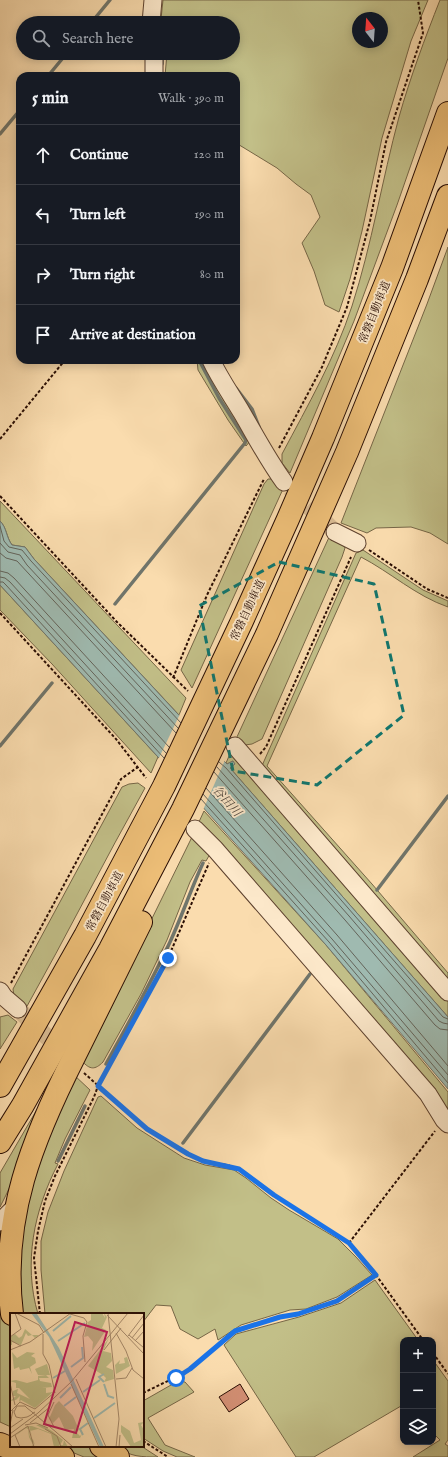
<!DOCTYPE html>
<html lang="en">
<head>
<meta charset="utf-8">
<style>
  body { margin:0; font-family:"IM FELL English","Noto Serif JP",serif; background:#20242c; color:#f1f3f6 }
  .controls { position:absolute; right:12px; bottom:12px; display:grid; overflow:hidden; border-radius:8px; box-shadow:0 2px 10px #0003 }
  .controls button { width:36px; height:36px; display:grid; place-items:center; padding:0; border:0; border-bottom:1px solid #363941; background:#171b24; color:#f1f3f6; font:20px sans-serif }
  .compass { position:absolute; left:352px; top:12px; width:36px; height:36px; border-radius:50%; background:#171b24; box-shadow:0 2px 10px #0003; rotate:343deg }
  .stop { position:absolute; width:12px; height:12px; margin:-9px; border:3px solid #1a73e8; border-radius:50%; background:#fff }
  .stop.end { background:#1a73e8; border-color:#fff; box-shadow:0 1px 4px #0008 }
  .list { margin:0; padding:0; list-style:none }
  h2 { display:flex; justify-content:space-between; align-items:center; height:52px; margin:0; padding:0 16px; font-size:17px }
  h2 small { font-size:13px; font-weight:400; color:#9ea1a6 }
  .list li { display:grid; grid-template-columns:26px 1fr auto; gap:12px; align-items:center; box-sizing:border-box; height:60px; padding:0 16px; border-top:1px solid #363941 }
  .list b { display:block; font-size:15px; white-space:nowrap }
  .list em { font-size:13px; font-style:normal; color:#9ea1a6 }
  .icon { flex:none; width:22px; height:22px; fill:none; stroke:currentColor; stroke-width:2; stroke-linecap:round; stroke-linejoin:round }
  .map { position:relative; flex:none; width:448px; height:1457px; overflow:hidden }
  .search { position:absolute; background:#171b24; box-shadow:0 2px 10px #0003; left:16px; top:16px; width:224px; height:44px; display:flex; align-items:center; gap:10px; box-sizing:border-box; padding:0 14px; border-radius:22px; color:#9ea1a6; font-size:15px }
  .panel { position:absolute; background:#171b24; box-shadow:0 2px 10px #0003; left:16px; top:72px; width:224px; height:292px; border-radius:12px }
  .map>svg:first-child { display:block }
  .green { fill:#c2bf88; stroke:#766646; fill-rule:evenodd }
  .water { fill:#9fbab0; stroke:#70756b }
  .pier { fill:#fadcae }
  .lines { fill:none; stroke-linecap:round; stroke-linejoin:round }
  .shore { stroke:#64645a; stroke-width:1 }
  .stream { stroke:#70756b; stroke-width:3.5 }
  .building { fill:#d49075; stroke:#290d03 }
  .minor-tunnel { stroke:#dbbd94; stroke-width:17; stroke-dasharray:17 8; stroke-linecap:butt }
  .minor-casing { stroke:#5d412e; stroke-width:19 }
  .highway-casing { stroke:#290d03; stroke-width:24 }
  .path { stroke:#290d03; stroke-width:2; stroke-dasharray:3 2; stroke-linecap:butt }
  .minor { stroke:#fce8ca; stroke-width:17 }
  .highway { stroke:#edbe77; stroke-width:22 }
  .route { stroke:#1a73e8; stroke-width:5 }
  .marked { fill:none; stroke:#0f766e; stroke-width:3; stroke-dasharray:8 5; stroke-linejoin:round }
  .labels { text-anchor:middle; stroke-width:3.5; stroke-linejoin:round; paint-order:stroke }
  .street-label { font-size:11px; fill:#290d03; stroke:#fce8ca }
  .water-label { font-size:12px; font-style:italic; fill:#524a40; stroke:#fce8ca }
  .inset-river { fill:none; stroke:#9fbab0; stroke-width:2 }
  .inset-road { fill:none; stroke:#a6896a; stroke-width:1 }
  .view { fill:#c2185b; fill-opacity:0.15; stroke:#c2185b; stroke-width:2 }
  .inset-edge { fill:none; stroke:#290d03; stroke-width:2 }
</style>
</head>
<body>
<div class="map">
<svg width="448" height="1457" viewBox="0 0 448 1457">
  <rect width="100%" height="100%" fill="#fadcae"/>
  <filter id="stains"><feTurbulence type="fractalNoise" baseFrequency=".005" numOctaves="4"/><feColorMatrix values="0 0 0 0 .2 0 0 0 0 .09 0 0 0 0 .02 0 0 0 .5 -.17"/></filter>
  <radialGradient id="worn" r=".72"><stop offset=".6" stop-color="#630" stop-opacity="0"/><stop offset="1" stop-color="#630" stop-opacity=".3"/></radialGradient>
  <g class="green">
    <path d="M163 0H428L411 41 382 138 362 231 350 279 339 312 325 305 314 271 302 243 320 217 311 195 296 184 277 168 236 143V76H165L167 53H233V23H162L161 19ZM358 18H382V42H358Z"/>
    <path d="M440 0H448V58L397 205 354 321 290 473 282 463V454C308 405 335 358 352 306 372 244 382 180 399 117 410 78 425 38 440 0Z"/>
    <polygon points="448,247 448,544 430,533 411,527 376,528 367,533 341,523 427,304"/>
    <polygon points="197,360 208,360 251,440 246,446 228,420 198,370"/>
    <polygon points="268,479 273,479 283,489 192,688 181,670 264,484"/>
    <path d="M0 501 186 698 179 715 34 559 25 547 12 545C6 537 7 528 0 521Z"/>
    <polygon points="331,533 341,541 345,548 342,557 262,739 252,744 245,745 236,739"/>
    <path d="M363 550 423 590 448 601V607C416 596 390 572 361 557L267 766 372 884 448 973V983L261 768 356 553Z"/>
    <polygon points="0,585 158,757 151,773 52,664 0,610"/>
    <polygon points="232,749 448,998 448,1017 230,768 234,764 233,761 227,764 226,763"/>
    <path d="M138 783 145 788C104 861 67 935 26 1008L14 996 13 989 122 787 129 784Z"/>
    <polygon points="204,811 326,945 448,1092 448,1107 444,1113 198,824"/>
    <path d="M192 837 210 854 206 861 202 860 190 882 167 940 141 994 103 1062C95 1070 90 1070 82 1061Z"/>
    <polygon points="8,1015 17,1022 0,1049 0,1017"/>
    <path d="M73 1074 90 1090 65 1139 55 1163 58 1164C34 1210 23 1263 38 1314H20L18 1215Z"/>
    <polygon points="101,1096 137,1128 184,1158 205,1165 234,1170 246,1178 271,1198 289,1210 338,1239 356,1257 372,1275 337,1297 306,1309 290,1310 241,1325 218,1340 215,1329 198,1339 180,1329 171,1306 156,1305 143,1322 143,1314 45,1314 41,1270 41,1241 48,1212 64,1171 98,1097"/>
    <polygon points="43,1099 13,1181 0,1207 0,1173"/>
    <polygon points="2,1229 7,1317 11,1330 11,1427 0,1422 0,1230"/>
    <polygon points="375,1280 418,1340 403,1340 403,1407 401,1406 314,1457 296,1457 224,1345 236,1334 299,1317 341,1303"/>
    <polygon points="433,1360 448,1381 448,1440 445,1444 448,1446 448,1457 413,1457 440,1440 433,1433"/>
    <polygon points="178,1381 185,1382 194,1392 148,1418 165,1445 195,1457 177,1457 163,1451 143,1438 143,1401"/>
    <polygon points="57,1446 94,1446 108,1457 84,1457"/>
    <path d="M117 1446H141L158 1457C142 1457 129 1457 117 1446Z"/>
  </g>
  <path class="water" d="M0 521C7 528 6 537 12 545L25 547 34 559 176 712 227 764 233 761 235 764 230 768 448 1017V1089L326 945 158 757 0 585Z"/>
  <polygon class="pier" points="180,714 225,760 203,810 158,760"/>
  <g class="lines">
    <g class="shore">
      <polyline points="0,526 4,541 9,547 22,550 31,561 181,723"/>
      <polyline points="0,543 8,552 20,555 27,565 178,728"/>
      <polyline points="0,553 6,558 17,561 176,733"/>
      <polyline points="0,571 8,573 14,578 169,747"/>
      <polyline points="0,577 5,578 10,582 166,753"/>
      <polyline points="0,582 3,582 6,585 164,758"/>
      <polyline points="219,762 226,768 443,1017 448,1019"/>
      <polyline points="217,767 349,916 439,1021 443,1023 448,1024"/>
      <polyline points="214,772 345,920 435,1025 440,1029 448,1030"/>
      <polyline points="206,788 337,935 448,1066"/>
      <polyline points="203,794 332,939 448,1075"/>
      <polyline points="201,799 329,942 448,1083"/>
    </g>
    <g class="stream">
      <polyline points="91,23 110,0"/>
      <polyline points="162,64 162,53"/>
      <polyline points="48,76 67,53"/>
      <polyline points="0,134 20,110"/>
      <polyline points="236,388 252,409 259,427"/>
      <polyline points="115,604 245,443 246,440 219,398 199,360"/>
      <polyline points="0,746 52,683"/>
      <polyline points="377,890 448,796"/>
      <path d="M106 1064C128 1024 151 983 170 942 182 916 191 889 203 863"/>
      <polyline points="183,1143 310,974"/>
      <polyline points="58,1161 85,1106"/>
    </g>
  </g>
  <polygon class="building" points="240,1384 249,1399 229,1412 219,1397"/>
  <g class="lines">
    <g class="minor-tunnel">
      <polyline points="290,488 335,532"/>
      <polyline points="18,1009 64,1053"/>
    </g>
    <defs>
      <g id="minor">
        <polyline points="151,23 153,0"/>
        <polyline points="154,53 154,76"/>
        <path d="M211 360C220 379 232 396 242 413 256 437 268 460 284 482"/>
        <polyline points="335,532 357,543"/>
        <polyline points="235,746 448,992"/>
        <polyline points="195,829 215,849 428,1094 444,1120 448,1124"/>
        <polyline points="0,991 4,997 18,1009"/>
        <polyline points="0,1222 11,1211"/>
      </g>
      <g id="highway">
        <polyline points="0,1086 85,936 164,786 242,621 288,519 323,438 392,268 448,113"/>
        <polyline points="0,1142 23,1105 110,949 183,809 267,634 347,452 417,279 448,196"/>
        <path d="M12 1314C0 1217 33 1138 75 1055 97 1010 119 966 141 922"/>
        <polyline points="0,1444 31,1457"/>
        <polyline points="37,1446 63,1457"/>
        <polyline points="101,1446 118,1457"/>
      </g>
    </defs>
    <use href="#minor" class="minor-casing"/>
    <use href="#highway" class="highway-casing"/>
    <g class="path">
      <polyline points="0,439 65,360"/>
      <polyline points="279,448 322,367 347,307 370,221 386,142 423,33 418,0"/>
      <polyline points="0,496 117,622 188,691"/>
      <polyline points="369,550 427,589 448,598"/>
      <polyline points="0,613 116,739 146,778"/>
      <polyline points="173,678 207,595 264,479"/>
      <polyline points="260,754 266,747 351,557"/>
      <polyline points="11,983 121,779 138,767"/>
      <polyline points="84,1073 147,1129 188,1154 203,1161 227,1165 239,1169 274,1195 349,1243 376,1275 423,1340"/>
      <polyline points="349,1243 435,1131"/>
      <polyline points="40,1314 34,1258 38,1231 45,1201 55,1176 94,1097 98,1086 168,958 209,863"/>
      <polyline points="433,1353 448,1374"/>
      <polyline points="143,1393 176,1377 190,1369 216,1346 235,1331 280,1317 298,1314 337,1301 376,1275"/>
      <polyline points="143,1441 168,1457"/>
    </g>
    <use href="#minor" class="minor"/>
    <use href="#highway" class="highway"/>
  </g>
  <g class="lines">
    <polyline class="route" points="168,958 98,1086 147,1129 188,1154 203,1161 239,1169 274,1195 349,1243 376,1275 337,1301 298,1314 280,1317 235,1331 190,1369 176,1378"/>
  </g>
  <path class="marked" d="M279 562 374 584 404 715 317 785 233 771 199 606Z"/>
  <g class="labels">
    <g class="street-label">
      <text transform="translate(374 312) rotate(-68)" y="4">常磐自動車道</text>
      <text transform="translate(247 610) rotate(-65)" y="4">常磐自動車道</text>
      <text transform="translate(104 901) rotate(-62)" y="4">常磐自動車道</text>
    </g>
    <g class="water-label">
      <text transform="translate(227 801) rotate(48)" y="4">谷田川</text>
    </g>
  </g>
  <g transform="translate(10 1313)">
    <rect width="134" height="134" fill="#fadcae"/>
    <path d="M81 0H92L95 5 94 0 97 4 92 15 96 17 82 38 83 29 78 23 74 24 78 9 81 7ZM15 16 22 22H29L25 25 22 22 18 23 16 20 11 32 2 29V32H0V24L5 21 9 25 12 23ZM99 25 93 38 101 40 102 48 96 54 103 57 104 66 94 69 96 65 93 62 78 53ZM2 39 7 45 17 39 25 40 21 43 25 45 26 50 20 54 22 61 19 55 10 57 9 54 4 56ZM117 44 120 53 106 61 105 52 110 47 109 51 115 50 114 45ZM37 51 40 62H28L25 56ZM36 62 39 65H29L30 68 41 70 42 74 32 75H36V80L43 79 25 95 11 87 9 89 10 83 6 87 0 88 6 83H3V78L8 76 7 80 20 86 9 75H6V70L0 68 6 67 17 70 28 67V63ZM48 85 45 92 49 88 63 103 69 117 66 119 70 123 72 121 70 125H62L64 116 55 117 49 104 43 110 39 106ZM134 109 131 112 134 117V133L121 134 111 119V112L120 118 124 130 131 127 128 110ZM26 112H31L42 118 53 127 50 132H53L54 127 58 134H52L49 131 50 134H44L41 121 28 116 20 118 25 132 23 129V134H20L23 132 19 124 18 116 16 115 5 123 9 119 18 113V114L20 124 23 127 19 113H22L46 122Z" fill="#c2bf88"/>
    <path d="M21 0 27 1 49 35 94 134H90L39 24Z" fill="#9fbab0"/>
    <path class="inset-river" d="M43 18 61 3M48 28 75 10M61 54 73 45 72 34M43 65 55 58M94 69 89 64 94 61M94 71 98 83 104 85M73 79 90 67M50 85 61 74M54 93 66 84M84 105 105 90M73 122 70 116 78 110"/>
    <path class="inset-road" d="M6 0 29 12 34 20M98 0 109 106 106 134M60 1 74 5 77 9 73 23 75 49M97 2 134 41M106 20 116 38 123 57 134 66M33 21V41L39 52 45 80M119 22 134 35M118 23 134 2M0 24 11 16 5 0M122 25 134 10M0 27 11 33M125 28 134 18M0 37 20 29 61 0M94 37 111 15M66 66 96 134M106 66 116 65 122 55M0 70 5 92M61 71 89 134M1 98 10 89 25 96 45 79M25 99 23 100 21 102 17 104 11 105 6 104 4 99 7 93H15L17 95 22 99 28 104 35 110 40 114 46 119 63 134M20 110 40 94M0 112 3 97M15 112 26 110 38 115M18 113 24 134M44 114 38 102 44 89M0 115 13 106M35 116 47 123 51 134M0 121 28 100 61 69 118 0M5 122 10 134M0 125 18 113M109 134 110 122"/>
    <path class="view" d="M65 9 97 19 66 120 34 111Z"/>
    <rect width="134" height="134" class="inset-edge"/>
  </g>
  <rect width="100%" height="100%" filter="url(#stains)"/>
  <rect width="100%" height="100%" fill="url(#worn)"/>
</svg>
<div class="controls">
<button>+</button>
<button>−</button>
<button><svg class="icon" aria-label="layers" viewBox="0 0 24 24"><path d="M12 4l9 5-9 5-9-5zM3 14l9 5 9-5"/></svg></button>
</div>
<svg class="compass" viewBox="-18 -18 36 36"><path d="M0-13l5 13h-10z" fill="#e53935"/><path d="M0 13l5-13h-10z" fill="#9ea1a6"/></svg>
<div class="stop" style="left:176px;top:1378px"></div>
<div class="stop end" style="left:168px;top:958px"></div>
<div class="search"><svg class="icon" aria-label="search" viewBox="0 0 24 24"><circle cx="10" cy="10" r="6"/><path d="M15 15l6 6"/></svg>Search here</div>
<section class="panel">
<h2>5 min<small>Walk · 390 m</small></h2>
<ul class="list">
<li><svg class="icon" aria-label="ahead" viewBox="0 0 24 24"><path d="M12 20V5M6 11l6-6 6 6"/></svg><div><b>Continue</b></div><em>120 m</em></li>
<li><svg class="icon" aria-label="left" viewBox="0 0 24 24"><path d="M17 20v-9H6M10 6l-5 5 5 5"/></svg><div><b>Turn left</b></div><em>190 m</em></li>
<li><svg class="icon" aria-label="right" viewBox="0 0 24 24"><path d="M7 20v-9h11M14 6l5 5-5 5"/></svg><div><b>Turn right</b></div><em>80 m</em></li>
<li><svg class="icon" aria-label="arrive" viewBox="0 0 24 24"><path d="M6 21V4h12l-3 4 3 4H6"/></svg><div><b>Arrive at destination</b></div></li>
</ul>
</section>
</div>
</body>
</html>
